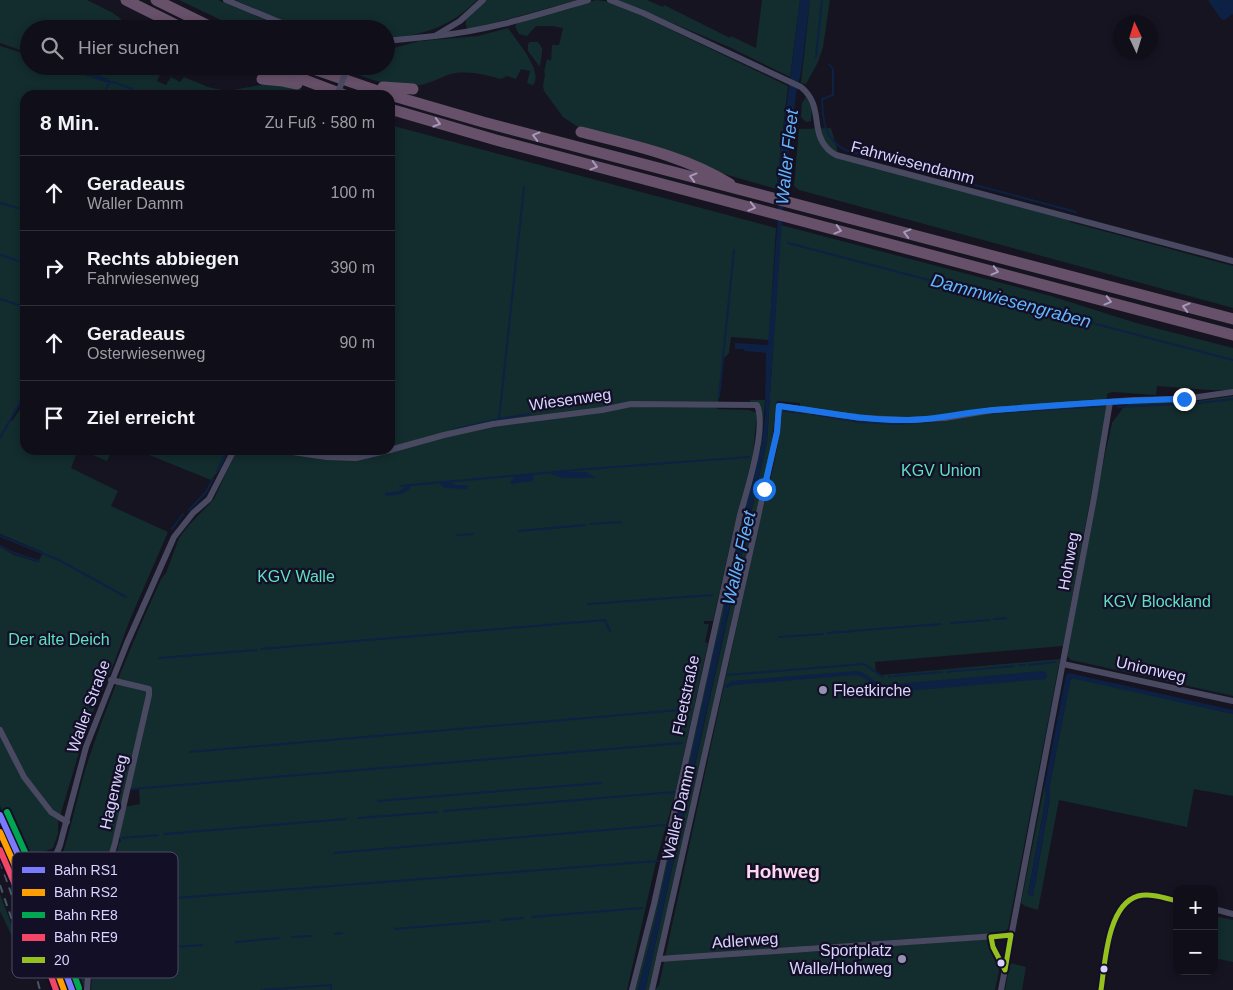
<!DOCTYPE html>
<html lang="de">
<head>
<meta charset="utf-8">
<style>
  body { margin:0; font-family:Arial,sans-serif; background:#1e1d26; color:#f1f3f6 }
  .controls { position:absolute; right:15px; bottom:15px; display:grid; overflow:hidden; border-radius:10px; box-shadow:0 2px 8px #0003 }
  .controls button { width:45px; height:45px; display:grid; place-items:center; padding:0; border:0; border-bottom:1px solid #302f38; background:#100f19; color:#f1f3f6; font:25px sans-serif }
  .compass { position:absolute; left:1113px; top:15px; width:45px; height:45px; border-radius:50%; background:#100f19; box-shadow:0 2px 8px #0003; rotate:356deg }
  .stop { position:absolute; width:15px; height:15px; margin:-11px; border:4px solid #1a73e8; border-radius:50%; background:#fff }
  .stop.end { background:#1a73e8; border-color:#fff; box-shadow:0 1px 5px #0008 }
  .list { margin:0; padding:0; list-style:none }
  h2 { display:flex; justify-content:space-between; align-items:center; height:65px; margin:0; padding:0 20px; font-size:21px }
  h2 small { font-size:16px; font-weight:400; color:#9c9ca2 }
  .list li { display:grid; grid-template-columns:32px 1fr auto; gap:15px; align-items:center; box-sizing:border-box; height:75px; padding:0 20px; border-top:1px solid #302f38 }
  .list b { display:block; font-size:19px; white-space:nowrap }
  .list p { margin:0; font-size:16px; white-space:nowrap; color:#9c9ca2 }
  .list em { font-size:16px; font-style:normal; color:#9c9ca2 }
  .icon { flex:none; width:28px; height:28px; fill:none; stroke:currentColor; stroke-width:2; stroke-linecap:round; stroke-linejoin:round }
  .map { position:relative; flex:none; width:1233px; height:990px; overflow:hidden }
  .search { position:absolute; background:#100f19; box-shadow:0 2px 8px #0003; left:20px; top:20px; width:375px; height:55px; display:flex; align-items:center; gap:12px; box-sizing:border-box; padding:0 18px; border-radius:28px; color:#9c9ca2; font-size:19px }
  .panel { position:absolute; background:#100f19; box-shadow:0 2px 8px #0003; left:20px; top:90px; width:375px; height:365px; border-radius:15px }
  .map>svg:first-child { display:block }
  .green { fill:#132c2d }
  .water { fill:#0d2144 }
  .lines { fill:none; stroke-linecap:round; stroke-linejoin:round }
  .stream { stroke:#0d2144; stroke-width:2 }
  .street { stroke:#4a4962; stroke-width:6 }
  .highway { stroke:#67516a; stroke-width:11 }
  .rail { stroke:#43596b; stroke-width:2; stroke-dasharray:8 6; stroke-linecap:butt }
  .street-bridge { stroke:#4a4962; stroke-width:6 }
  .bus-1-casing { stroke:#130f26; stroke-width:9 }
  .bus-1 { stroke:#95c11f; stroke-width:5 }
  .rail-1-casing { stroke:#130f26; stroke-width:10 }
  .rail-2-casing { stroke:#130f26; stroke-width:10 }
  .rail-3-casing { stroke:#130f26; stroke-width:10 }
  .rail-4-casing { stroke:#130f26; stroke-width:10 }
  .rail-1 { stroke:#7a7afe; stroke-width:6 }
  .rail-2 { stroke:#ff9e00; stroke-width:6 }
  .rail-3 { stroke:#00a651; stroke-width:6 }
  .rail-4 { stroke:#f34667; stroke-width:6 }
  .oneway { stroke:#a699bc }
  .route { stroke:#1a73e8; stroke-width:6 }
  .poi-dot { fill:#9591b1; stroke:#130f26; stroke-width:2 }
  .bus-dot { fill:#d9d4ff; stroke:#130f26; stroke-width:2 }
  .labels { text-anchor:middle; stroke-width:4.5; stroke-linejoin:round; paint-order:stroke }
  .street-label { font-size:16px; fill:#d9d4ff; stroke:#130f26 }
  .park-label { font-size:16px; fill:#5fe0c0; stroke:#130f26 }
  .poi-label { font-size:16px; fill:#d9d4ff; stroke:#130f26; text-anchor:start }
  .water-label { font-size:18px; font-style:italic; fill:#62b6ff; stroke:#130f26 }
  .quarter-label { font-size:19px; font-weight:bold; fill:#ffd6f0; stroke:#130f26 }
  .key { fill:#130f26; stroke:#4e4a67; stroke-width:1 }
  .key-label { font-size:14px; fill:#d9d4ff }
</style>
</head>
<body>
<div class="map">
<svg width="1233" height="990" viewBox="0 0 1233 990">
  <rect width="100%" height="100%" fill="#161421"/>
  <g class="green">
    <polygon points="0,0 87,0 113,13 120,18 128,29 29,29 29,53 0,43"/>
    <polygon points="179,0 218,0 287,29 240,29"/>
    <path d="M235 0H477C451 27 423 35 386 39V29H310L283 21Z"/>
    <path d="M485 0H577L469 30C458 19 478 7 485 0Z"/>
    <polygon points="596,0 613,2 788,86 777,181 780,190 721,173 647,145 578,127 563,117 544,91 543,86 545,74 544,72 547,59 551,61 552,45 559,45 563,28 552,26 536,26 527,36 519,34 515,27 517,23"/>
    <polygon points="618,0 647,0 663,7 664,5 730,38 731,36 756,48 762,0 800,0 790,77 729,47"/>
    <polygon points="810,0 830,0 823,47 818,62 806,84 801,83"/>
    <path d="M508 28C517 41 544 72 533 85L527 83 530 71 521 69 516 79 507 76 501 79C485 75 468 70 451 74 438 78 428 85 414 86 393 88 373 80 353 73L356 66H386V50L420 41 478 36Z"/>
    <polygon points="530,42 538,42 542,48 542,52 540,67 528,51 528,44"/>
    <polygon points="0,46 29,55 29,66 60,66 106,82 108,79 71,66 156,66 162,70 157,81 166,85 171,77 180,82 184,77 208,87 226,91 273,83 287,85 320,95 25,95 25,391 10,420 12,421 25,402 25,450 78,450 71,468 118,491 111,506 168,532 129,622 114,663 87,726 58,823 58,834 53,848 31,858 41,881 38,887 0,806 0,547 14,555 38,562 43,552 0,534"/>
    <polygon points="806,97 812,108 811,121 806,122 801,117 802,103"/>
    <path d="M390 125 776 228 769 340 731 337 729 353 724 358 717 409 749 410 757 413 753 454 734 528 713 621H704V624H709L705 642 708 643 676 790 656 862 627 990H91L92 970 96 954 137 949 133 925 173 922 167 884 109 888 119 843 121 841 119 836 125 807 140 804 139 788 125 789 105 873C85 878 73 875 61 859 71 829 77 797 86 767 107 703 133 641 161 579L166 573 179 538 188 526 214 499 237 450H390Z"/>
    <polygon points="831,128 838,153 1071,215 1070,222 1233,266 1233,308 799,190 794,186 799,129"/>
    <path d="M781 225 1051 296 1136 323 1233 348V390H1209L1157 386 1156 395 1112 392 1107 394V407L1103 431 1063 646 875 662 876 671 881 675 1060 659 1008 929 1002 933 804 946 807 952 990 939 991 947 1000 966 995 990H655L659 985 759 524C769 486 779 449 782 410L800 411V403L777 401 772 441 649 990H645L767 441Z"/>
    <polygon points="1233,396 1233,696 1071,660 1067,656 1102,468 1112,423 1123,408 1128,404 1135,403 1198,401"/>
    <polygon points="750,400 765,400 762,441 654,926 638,990 634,990 762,413 750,403"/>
    <polygon points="81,450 112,450 107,461"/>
    <polygon points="137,450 229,450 220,469 211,480"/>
    <polygon points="1074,677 1233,714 1233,796 1194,789 1187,827 1059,800 1038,910 1025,906 1021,903 1045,783 1046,797 1028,894 1033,896 1050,798 1050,784 1070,680"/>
    <polygon points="0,835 31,904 26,915 26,924 0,849"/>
    <path d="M57 882C77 882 91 882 97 903L84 970V990H77L54 926 42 899C45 890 49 886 57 882Z"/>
    <polygon points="0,894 21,950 19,951 0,911"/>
    <polygon points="35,914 54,960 63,990 58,990 35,929"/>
    <polygon points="1214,916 1233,920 1233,962 1214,958"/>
    <polygon points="1010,963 1026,967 1022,990 1005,990"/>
  </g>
  <g class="water">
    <polygon points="800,0 810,0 801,72 796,94 784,191 767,441 720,650 653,954 645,990 638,990 654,926 714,650 722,621 727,590 762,441 765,418 766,353 744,351 744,349 735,349 735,343 768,345 780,190 777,181"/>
    <polygon points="1208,0 1233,0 1233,14 1224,20 1221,19"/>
    <polygon points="60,66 71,66 108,79 110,81 106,82"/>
    <polygon points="552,472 586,472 596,478 563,478 553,475"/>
    <polygon points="533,474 533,481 531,481 511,484 510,483 515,476"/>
    <polygon points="450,482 456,485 467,485 468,487 467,489 445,488 439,483"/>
    <path d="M411 485C408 495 395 495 386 496L385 495V493L400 491 406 486Z"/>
    <path d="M856 671C868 672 873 683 885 685L1042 671H1045L1047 676 1046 679 894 692C871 691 873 680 857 675L735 685 726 688 725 686 732 681Z"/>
    <polygon points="1069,673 1233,710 1233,714 1071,678 1050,784 1050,798 1033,896 1028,894 1046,797 1045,783 1066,675"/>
  </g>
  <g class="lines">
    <g class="stream">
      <polyline points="816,57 822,0"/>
      <path d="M829 64 833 69V95L822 99C823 121 824 139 845 150L1076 212"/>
      <polyline points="109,82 113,82 132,89"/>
      <polyline points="104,95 109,82 108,81"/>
      <polyline points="0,203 25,210"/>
      <polyline points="788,243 1233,360"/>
      <polyline points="0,255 25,263"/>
      <polyline points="0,299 25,307"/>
      <polyline points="719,397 734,250"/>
      <polyline points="1118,407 1199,403 1233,399"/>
      <polyline points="784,411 805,413"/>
      <polyline points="990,413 1103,406"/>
      <polyline points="812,414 860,422 896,424 941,421"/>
      <polyline points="499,419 524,187"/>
      <polyline points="452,430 499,419 530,414"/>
      <polyline points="0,438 25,394"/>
      <polyline points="217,471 227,450"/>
      <polyline points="400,486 588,469 749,457"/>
      <polyline points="189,510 206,492 213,479"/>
      <polyline points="590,524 621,522"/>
      <polyline points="172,529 183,514"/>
      <polyline points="519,531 585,525"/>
      <polyline points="457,535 473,534"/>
      <polyline points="0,536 59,560 126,597"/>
      <polyline points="0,546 14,553 39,561"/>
      <polyline points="588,604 712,595"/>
      <polyline points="994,619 1006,618"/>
      <polyline points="951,623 989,620"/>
      <polyline points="828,633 941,624"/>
      <polyline points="779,637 823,634"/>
      <polyline points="261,649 605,620 610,631"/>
      <polyline points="159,658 257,650"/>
      <polyline points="1019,665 1025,665"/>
      <polyline points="1029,665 1055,662"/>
      <polyline points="981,669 1014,666"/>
      <polyline points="955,671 979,669"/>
      <polyline points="947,672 953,671"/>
      <polyline points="728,675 864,664 883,677"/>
      <polyline points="894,676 942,672"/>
      <polyline points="889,677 891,676"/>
      <polyline points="190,752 691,709"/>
      <polyline points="132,789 682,743"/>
      <polyline points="378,801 601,783"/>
      <polyline points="444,811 674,792"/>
      <polyline points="358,818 437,812"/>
      <polyline points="164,834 346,819"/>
      <polyline points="122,838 158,835"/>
      <polyline points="334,853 665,825"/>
      <polyline points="176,898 658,861"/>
      <polyline points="532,917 642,908"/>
      <polyline points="501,920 523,918"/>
      <polyline points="395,929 490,921"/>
      <polyline points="335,934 342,933"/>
      <polyline points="292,937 311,936"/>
      <polyline points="236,942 279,938"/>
      <polyline points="176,947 202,945"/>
      <polyline points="261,990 331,985 331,990"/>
    </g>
    <g class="street">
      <polyline points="226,0 296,29"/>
      <path d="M610 0 643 13 801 87C824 106 810 130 827 148 829 151 833 153 836 155L1233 261"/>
      <path d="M435 36C488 31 537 15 588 0"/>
      <polyline points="386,41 435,36 460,21 483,0"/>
      <polyline points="279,450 327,457 356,458 390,450"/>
      <path d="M390 450 444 435 493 424 602 410 631 404 757 405C767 429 747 489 740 515L654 904 632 990"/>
      <polyline points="1063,664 1233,701"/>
      <polyline points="0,730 24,777 51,812 67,822"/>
      <polyline points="51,869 102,889"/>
      <polyline points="1214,909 1233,914"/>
      <polyline points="659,959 1011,935"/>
      <polyline points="55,990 32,930 32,914 60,845 86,747 127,643 174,537 193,513 209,499 234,450"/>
      <polyline points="87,990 88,973 102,889 115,843 149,695 149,689 111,680"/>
      <polyline points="652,990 777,432 779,406 861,418 909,420 945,418 993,410 1134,400 1184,399 1233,392"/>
      <polyline points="1001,990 1094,498 1110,402"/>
      <path d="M1101 990C1104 970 1109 921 1122 907 1126 902 1132 898 1138 896 1150 893 1165 898 1177 901"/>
    </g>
    <g class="highway">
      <polyline points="126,0 184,29"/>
      <polyline points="156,0 215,29"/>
      <polyline points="268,66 344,95"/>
      <polyline points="305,66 389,95"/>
      <polyline points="262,79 283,81 297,84"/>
      <polyline points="383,87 413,89"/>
      <polyline points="390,95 483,122 1233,319"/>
      <polyline points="390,109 496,140 1233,335"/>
      <path d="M581 132C632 145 685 156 730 184"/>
    </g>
    <g class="rail">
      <polyline points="0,831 37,911 65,990"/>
      <polyline points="0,861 24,931 40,990"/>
      <polyline points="0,885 22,949"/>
    </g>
    <polyline class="street-bridge" points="337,95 348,66"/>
    <defs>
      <g id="bus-1">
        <polygon points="1011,935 1005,970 993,947 991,937"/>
        <path d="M1101 990C1105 964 1107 905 1138 896 1150 893 1165 898 1177 901"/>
      </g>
    </defs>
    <use href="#bus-1" class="bus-1-casing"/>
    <use href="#bus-1" class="bus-1"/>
    <defs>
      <polyline id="rail-1" points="0,815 39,901 72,990"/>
      <polyline id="rail-2" points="0,832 32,904 64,990"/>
      <polyline id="rail-3" points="7,812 46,899 79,988"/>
      <polyline id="rail-4" points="0,850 34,929 56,990"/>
    </defs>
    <use href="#rail-1" class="rail-1-casing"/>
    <use href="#rail-2" class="rail-2-casing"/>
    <use href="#rail-3" class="rail-3-casing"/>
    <use href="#rail-4" class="rail-4-casing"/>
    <use href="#rail-1" class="rail-1"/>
    <use href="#rail-2" class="rail-2"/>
    <use href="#rail-3" class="rail-3"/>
    <use href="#rail-4" class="rail-4"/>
  </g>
  <defs><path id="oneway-chevron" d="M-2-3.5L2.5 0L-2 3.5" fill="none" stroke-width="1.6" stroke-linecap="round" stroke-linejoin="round" transform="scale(1.25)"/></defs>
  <g class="oneway">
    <use href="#oneway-chevron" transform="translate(437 123) rotate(16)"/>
    <use href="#oneway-chevron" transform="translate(536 136) rotate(-165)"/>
    <use href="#oneway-chevron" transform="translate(594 166) rotate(15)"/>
    <use href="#oneway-chevron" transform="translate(693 177) rotate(-165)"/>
    <use href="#oneway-chevron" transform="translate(752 207) rotate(15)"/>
    <use href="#oneway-chevron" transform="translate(838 230) rotate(15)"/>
    <use href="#oneway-chevron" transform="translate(907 233) rotate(-165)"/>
    <use href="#oneway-chevron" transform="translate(995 271) rotate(15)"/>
    <use href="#oneway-chevron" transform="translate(1108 301) rotate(15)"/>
    <use href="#oneway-chevron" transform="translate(1186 307) rotate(-165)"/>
  </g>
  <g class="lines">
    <path class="route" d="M764 489 777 432 779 406C822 411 864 421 908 420 937 420 965 412 994 410 1058 405 1121 400 1184 399"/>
  </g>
  <g class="poi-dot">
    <circle cx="823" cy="690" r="5"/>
    <circle cx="902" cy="959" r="5"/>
  </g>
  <g class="bus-dot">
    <circle cx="1001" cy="963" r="4.5"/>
    <circle cx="1104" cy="969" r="4.5"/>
  </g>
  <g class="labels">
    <g class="street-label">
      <text transform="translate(913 162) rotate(15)" y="6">Fahrwiesendamm</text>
      <text transform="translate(570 399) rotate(-8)" y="6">Wiesenweg</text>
      <text transform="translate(1068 561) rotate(-80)" y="6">Hohweg</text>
      <text transform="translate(1151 669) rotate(13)" y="6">Unionweg</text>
      <text transform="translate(685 695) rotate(-78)" y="6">Fleetstraße</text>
      <text transform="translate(88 706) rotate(-70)" y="6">Waller Straße</text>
      <text transform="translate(113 792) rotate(-77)" y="6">Hagenweg</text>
      <text transform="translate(678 812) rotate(-77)" y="6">Waller Damm</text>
      <text transform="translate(745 940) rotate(-4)" y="6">Adlerweg</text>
    </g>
    <g class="park-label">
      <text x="941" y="476">KGV Union</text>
      <text x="296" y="582">KGV Walle</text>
      <text x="1157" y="607">KGV Blockland</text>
      <text x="59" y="645">Der alte Deich</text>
    </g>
    <g class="poi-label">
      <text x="833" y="696">Fleetkirche</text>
      <text x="892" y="956" text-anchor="end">Sportplatz<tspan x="892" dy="18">Walle/Hohweg</tspan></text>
    </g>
    <g class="water-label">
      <text transform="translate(787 157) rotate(-84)" y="6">Waller Fleet</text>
      <text transform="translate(1011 301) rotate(15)" y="6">Dammwiesengraben</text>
      <text transform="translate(739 558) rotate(-77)" y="6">Waller Fleet</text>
    </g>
    <g class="quarter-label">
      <text x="783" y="878">Hohweg</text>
    </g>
  </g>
  <rect x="12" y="852" width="166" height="126" rx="8" class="key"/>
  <rect x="22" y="867" width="23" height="6" fill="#7a7afe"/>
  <rect x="22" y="889" width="23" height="7" fill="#ff9e00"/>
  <rect x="22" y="912" width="23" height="6" fill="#00a651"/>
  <rect x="22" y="934" width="23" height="7" fill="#f34667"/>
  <rect x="22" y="957" width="23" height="6" fill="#95c11f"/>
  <g class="key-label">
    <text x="54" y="875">Bahn RS1</text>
    <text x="54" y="897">Bahn RS2</text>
    <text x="54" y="920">Bahn RE8</text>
    <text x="54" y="942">Bahn RE9</text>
    <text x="54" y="965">20</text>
  </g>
</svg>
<div class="controls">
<button>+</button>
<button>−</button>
</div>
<svg class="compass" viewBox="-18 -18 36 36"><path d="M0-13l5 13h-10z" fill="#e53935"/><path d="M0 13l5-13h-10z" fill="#9c9ca2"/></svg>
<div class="stop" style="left:764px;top:489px"></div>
<div class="stop end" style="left:1184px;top:399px"></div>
<div class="search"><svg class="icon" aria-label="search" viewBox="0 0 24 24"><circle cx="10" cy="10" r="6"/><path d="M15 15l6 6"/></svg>Hier suchen</div>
<section class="panel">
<h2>8 Min.<small>Zu Fuß · 580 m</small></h2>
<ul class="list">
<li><svg class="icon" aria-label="ahead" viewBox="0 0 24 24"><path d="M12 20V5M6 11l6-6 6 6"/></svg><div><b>Geradeaus</b><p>Waller Damm</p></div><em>100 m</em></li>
<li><svg class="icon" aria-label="right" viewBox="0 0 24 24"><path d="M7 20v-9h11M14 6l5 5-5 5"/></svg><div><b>Rechts abbiegen</b><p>Fahrwiesenweg</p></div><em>390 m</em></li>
<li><svg class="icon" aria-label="ahead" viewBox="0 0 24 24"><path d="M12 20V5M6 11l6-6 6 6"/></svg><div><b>Geradeaus</b><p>Osterwiesenweg</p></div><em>90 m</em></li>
<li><svg class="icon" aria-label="arrive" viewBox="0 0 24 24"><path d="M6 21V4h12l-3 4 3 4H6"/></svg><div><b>Ziel erreicht</b></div></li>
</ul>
</section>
</div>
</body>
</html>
